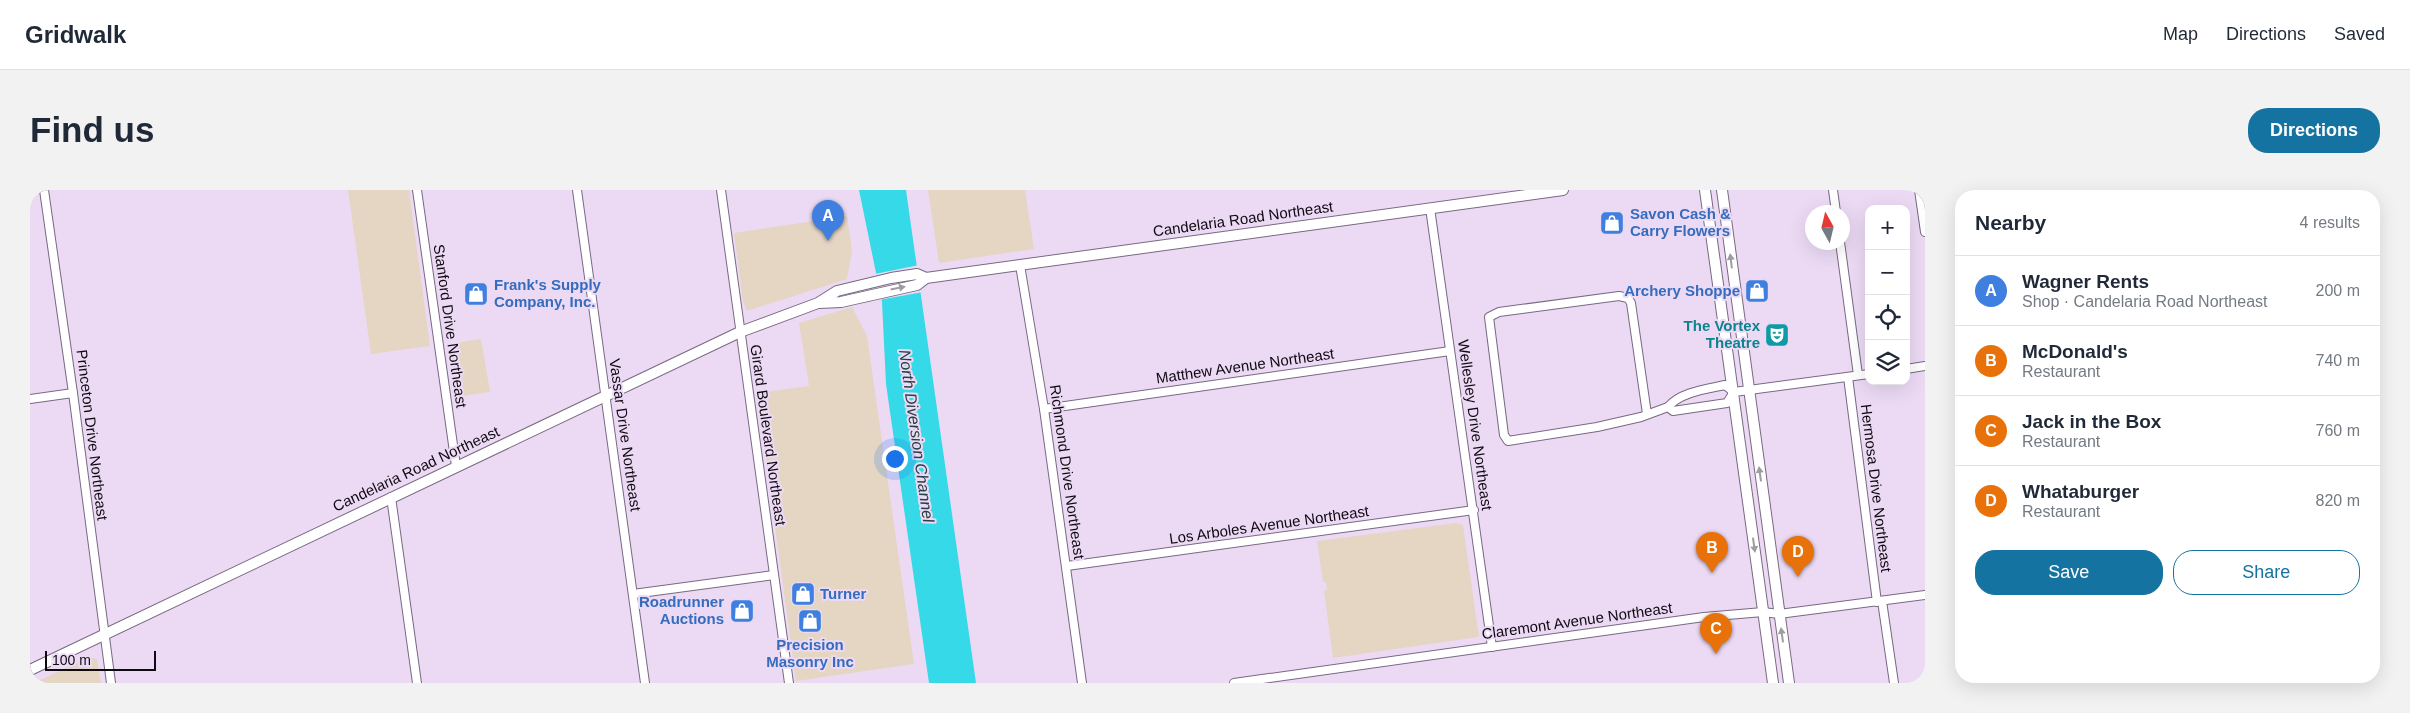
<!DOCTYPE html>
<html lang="en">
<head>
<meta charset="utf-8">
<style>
  body { margin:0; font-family:Arial,sans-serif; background:#f2f2f3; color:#1f2937 }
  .controls { position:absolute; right:15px; top:15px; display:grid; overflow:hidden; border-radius:10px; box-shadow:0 5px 20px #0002 }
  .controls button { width:45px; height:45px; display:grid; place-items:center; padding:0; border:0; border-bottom:1px solid #e0e1e3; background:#fff; color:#1f2937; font:25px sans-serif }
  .compass { position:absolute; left:1775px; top:15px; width:45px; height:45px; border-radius:50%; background:#fff; box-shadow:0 5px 20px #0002; rotate:352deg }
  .scale { position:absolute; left:15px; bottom:12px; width:111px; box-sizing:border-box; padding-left:5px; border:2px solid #0f0911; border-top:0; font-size:14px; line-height:18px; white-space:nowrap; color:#0f0911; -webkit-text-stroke:4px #ecdaf5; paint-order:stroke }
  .you { position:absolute; left:864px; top:268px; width:18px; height:18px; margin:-12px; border:4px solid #fff; border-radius:50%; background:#1a73e8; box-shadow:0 0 0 8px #1a73e833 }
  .badge { display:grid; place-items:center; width:32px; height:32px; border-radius:50%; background:#1573a1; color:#fff; font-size:16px; font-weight:700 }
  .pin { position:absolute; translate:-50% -41px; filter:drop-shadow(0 1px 2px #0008) }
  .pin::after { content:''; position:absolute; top:26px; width:18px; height:15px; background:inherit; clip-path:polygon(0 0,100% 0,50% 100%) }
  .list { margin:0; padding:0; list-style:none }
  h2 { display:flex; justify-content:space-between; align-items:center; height:65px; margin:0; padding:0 20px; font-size:21px }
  h2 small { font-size:16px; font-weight:400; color:#747a83 }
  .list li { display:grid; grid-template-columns:32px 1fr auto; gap:15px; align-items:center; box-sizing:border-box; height:70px; padding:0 20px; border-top:1px solid #e0e1e3 }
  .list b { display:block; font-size:19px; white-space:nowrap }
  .list p { margin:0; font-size:16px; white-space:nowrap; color:#747a83 }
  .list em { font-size:16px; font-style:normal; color:#747a83 }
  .actions { display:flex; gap:10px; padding:15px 20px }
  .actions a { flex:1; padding:11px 0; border:1px solid #1573a1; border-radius:20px; text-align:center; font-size:18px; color:#1573a1 }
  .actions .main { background:#1573a1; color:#fff }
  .icon { flex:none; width:28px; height:28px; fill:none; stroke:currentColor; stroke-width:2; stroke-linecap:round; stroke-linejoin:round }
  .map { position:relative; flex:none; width:1895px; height:493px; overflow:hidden; border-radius:20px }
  header { display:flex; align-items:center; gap:30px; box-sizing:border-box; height:70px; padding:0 25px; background:#fff; border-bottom:1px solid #e0e1e3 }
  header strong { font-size:24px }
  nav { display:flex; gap:28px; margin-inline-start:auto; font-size:18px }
  .intro { display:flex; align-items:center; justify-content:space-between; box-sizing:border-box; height:120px; padding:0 30px }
  h1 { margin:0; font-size:35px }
  .button { padding:12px 22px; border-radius:20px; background:#1573a1; color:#fff; font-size:18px; font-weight:700 }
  main { display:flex; gap:30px; padding:0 30px }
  aside { flex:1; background:#fff; border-radius:20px; box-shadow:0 5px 20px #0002 }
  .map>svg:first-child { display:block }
  .industrial { fill:#e5d5c3 }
  .water { fill:#36d9e8 }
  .pier { fill:#ecdaf5 }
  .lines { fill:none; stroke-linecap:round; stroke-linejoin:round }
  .minor-casing { stroke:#786980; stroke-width:10 }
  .major-casing { stroke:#786980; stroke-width:12 }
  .minor { stroke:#fff; stroke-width:8 }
  .major { stroke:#fff; stroke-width:10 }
  .oneway { fill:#9f9da0 }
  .labels { text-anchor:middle; stroke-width:4; stroke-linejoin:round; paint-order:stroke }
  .shop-label { font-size:15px; font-weight:bold; fill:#366cbe; stroke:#ecdaf5; text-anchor:start }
  .street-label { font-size:15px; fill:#0f0911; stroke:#ecdaf5 }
  .culture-label { font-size:15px; font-weight:bold; fill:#0d838f; stroke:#ecdaf5; text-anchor:end }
  .water-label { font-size:16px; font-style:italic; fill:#274043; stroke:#ecdaf5 }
</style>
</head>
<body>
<header>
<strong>Gridwalk</strong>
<nav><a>Map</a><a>Directions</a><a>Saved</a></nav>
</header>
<div class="intro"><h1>Find us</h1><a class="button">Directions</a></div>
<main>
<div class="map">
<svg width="1895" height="493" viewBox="0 0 1895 493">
  <rect width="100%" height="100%" fill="#ecdaf5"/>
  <g class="industrial">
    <polygon points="318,0 379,0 400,156 341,164"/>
    <polygon points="898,0 995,0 1004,59 909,73"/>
    <polygon points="817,26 822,61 817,89 717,121 713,111 704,43"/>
    <polygon points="822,117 837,146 884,474 766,491 727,203 779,196 769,133"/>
    <polygon points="451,149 460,202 426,207 418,154"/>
    <polygon points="1426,333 1433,335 1449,447 1303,468 1294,401 1297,400 1296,392 1293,392 1287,351"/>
    <polygon points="59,467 67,469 71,493 4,493"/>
  </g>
  <polygon class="water" points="829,0 876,0 946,493 899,493 856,194 852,112"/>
  <polygon class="pier" points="889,75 893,102 849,110 845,84"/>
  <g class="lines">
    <defs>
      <g id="minor">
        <polyline points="14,0 43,203 81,493"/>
        <polyline points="387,0 426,276"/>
        <polyline points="547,0 615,493"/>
        <polyline points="691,0 759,493"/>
        <polyline points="1803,0 1806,22"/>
        <polyline points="1889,0 1895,42"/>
        <polyline points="1400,18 1462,457"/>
        <polyline points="1810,52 1828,185"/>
        <polyline points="990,75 1014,219 1052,493"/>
        <polyline points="1876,179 1895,176"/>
        <polyline points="1818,187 1847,412"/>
        <path d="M1695 195 1704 202 1697 213 1643 221 1638 217C1650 202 1677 199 1695 195Z"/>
        <polyline points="1704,202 1839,184"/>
        <polyline points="0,209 43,203"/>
        <polyline points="1014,219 1420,161"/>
        <polyline points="1617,224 1601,113 1598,108 1589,106 1469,122 1459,127 1474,245 1478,251 1567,237 1611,227 1638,217"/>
        <polyline points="361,307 387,493"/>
        <polyline points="1037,376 1444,320"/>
        <polyline points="603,404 744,385"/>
        <polyline points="1852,411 1864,493"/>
        <polyline points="1204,493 1674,427 1733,422 1749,424 1895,405"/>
      </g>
      <g id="major">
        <polyline points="1675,0 1743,493"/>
        <polyline points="1692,0 1759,493"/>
        <polyline points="789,113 811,112 887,95 896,88 1533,0"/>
        <polyline points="0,480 710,142 788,113 807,101 861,88 887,84 896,88"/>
      </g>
    </defs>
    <use href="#minor" class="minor-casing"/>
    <use href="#major" class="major-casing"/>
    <use href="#minor" class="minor"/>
    <use href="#major" class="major"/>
  </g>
  <defs><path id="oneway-solid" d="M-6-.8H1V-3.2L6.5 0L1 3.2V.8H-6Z" transform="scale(1.25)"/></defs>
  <g class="oneway">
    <use href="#oneway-solid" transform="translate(1701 71) rotate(-97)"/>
    <use href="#oneway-solid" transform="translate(868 98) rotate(-11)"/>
    <use href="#oneway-solid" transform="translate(1730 284) rotate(-98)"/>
    <use href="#oneway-solid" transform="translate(1724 355) rotate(82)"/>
    <use href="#oneway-solid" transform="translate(1752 445) rotate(-98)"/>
  </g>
  <defs>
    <symbol id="shop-square" viewBox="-11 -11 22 22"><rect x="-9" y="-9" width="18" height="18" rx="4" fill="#3f7fe0" stroke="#ecdaf5"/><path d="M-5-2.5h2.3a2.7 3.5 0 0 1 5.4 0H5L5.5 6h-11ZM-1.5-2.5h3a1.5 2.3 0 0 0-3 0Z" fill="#fff"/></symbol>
    <symbol id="theatre-square" viewBox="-11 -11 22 22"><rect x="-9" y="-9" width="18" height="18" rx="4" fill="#0f9aa8" stroke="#ecdaf5"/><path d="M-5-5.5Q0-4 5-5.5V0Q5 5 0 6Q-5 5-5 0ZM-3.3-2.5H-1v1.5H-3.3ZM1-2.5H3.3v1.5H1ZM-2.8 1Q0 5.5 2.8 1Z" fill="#fff"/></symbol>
  </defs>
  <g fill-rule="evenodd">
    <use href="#shop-square" x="1568" y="19" width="28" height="28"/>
    <use href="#shop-square" x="1713" y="87" width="28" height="28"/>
    <use href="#shop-square" x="432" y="90" width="28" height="28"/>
    <use href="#theatre-square" x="1733" y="131" width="28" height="28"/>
    <use href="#shop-square" x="759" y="390" width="28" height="28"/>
    <use href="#shop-square" x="698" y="407" width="28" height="28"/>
    <use href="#shop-square" x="766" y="417" width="28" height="28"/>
  </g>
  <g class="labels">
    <g class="shop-label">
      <text x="1600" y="29">Savon Cash &amp;<tspan x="1600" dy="17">Carry Flowers</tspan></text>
      <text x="464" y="100">Frank's Supply<tspan x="464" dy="17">Company, Inc.</tspan></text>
      <text x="1710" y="106" text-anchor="end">Archery Shoppe</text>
      <text x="790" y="409">Turner</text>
      <text x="694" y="417" text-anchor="end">Roadrunner<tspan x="694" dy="17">Auctions</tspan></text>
      <text x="780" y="460" text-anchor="middle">Precision<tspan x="780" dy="17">Masonry Inc</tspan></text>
    </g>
    <g class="street-label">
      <text transform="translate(1213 29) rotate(-8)" y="5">Candelaria Road Northeast</text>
      <text transform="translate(420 136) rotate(82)" y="5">Stanford Drive Northeast</text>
      <text transform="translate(1215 176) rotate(-8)" y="5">Matthew Avenue Northeast</text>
      <text transform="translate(1445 235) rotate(82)" y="5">Wellesley Drive Northeast</text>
      <text transform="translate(62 245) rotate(83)" y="5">Princeton Drive Northeast</text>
      <text transform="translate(595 245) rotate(82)" y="5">Vassar Drive Northeast</text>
      <text transform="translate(738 245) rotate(82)" y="5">Girard Boulevard Northeast</text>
      <text transform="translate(386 279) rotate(-25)" y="5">Candelaria Road Northeast</text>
      <text transform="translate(1037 282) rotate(82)" y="5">Richmond Drive Northeast</text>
      <text transform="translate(1846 298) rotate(83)" y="5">Hermosa Drive Northeast</text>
      <text transform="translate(1239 335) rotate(-8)" y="5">Los Arboles Avenue Northeast</text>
      <text transform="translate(1547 431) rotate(-8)" y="5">Claremont Avenue Northeast</text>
    </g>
    <g class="culture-label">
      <text x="1730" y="141">The Vortex<tspan x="1730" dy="17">Theatre</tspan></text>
    </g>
    <g class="water-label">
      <text transform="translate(887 246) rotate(82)" y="6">North Diversion Channel</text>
    </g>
  </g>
</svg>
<div class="controls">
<button>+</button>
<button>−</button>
<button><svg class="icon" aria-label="locate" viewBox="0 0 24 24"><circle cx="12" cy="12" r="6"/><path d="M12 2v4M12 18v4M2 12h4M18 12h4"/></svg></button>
<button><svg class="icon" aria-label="layers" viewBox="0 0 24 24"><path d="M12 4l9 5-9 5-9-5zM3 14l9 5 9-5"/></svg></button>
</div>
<svg class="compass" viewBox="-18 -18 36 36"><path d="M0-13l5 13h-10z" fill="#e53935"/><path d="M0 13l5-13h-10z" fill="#747a83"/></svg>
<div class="scale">100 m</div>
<div class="you"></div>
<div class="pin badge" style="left:798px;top:51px;background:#3f7fe0">A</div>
<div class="pin badge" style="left:1682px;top:383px;background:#e8710a">B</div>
<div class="pin badge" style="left:1686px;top:464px;background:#e8710a">C</div>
<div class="pin badge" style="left:1768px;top:387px;background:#e8710a">D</div>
</div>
<aside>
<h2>Nearby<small>4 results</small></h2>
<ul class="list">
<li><span class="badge" style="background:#3f7fe0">A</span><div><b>Wagner Rents</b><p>Shop · Candelaria Road Northeast</p></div><em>200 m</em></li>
<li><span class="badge" style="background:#e8710a">B</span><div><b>McDonald's</b><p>Restaurant</p></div><em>740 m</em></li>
<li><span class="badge" style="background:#e8710a">C</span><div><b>Jack in the Box</b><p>Restaurant</p></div><em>760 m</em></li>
<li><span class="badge" style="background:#e8710a">D</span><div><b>Whataburger</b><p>Restaurant</p></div><em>820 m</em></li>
</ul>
<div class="actions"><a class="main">Save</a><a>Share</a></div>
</aside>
</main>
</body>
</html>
